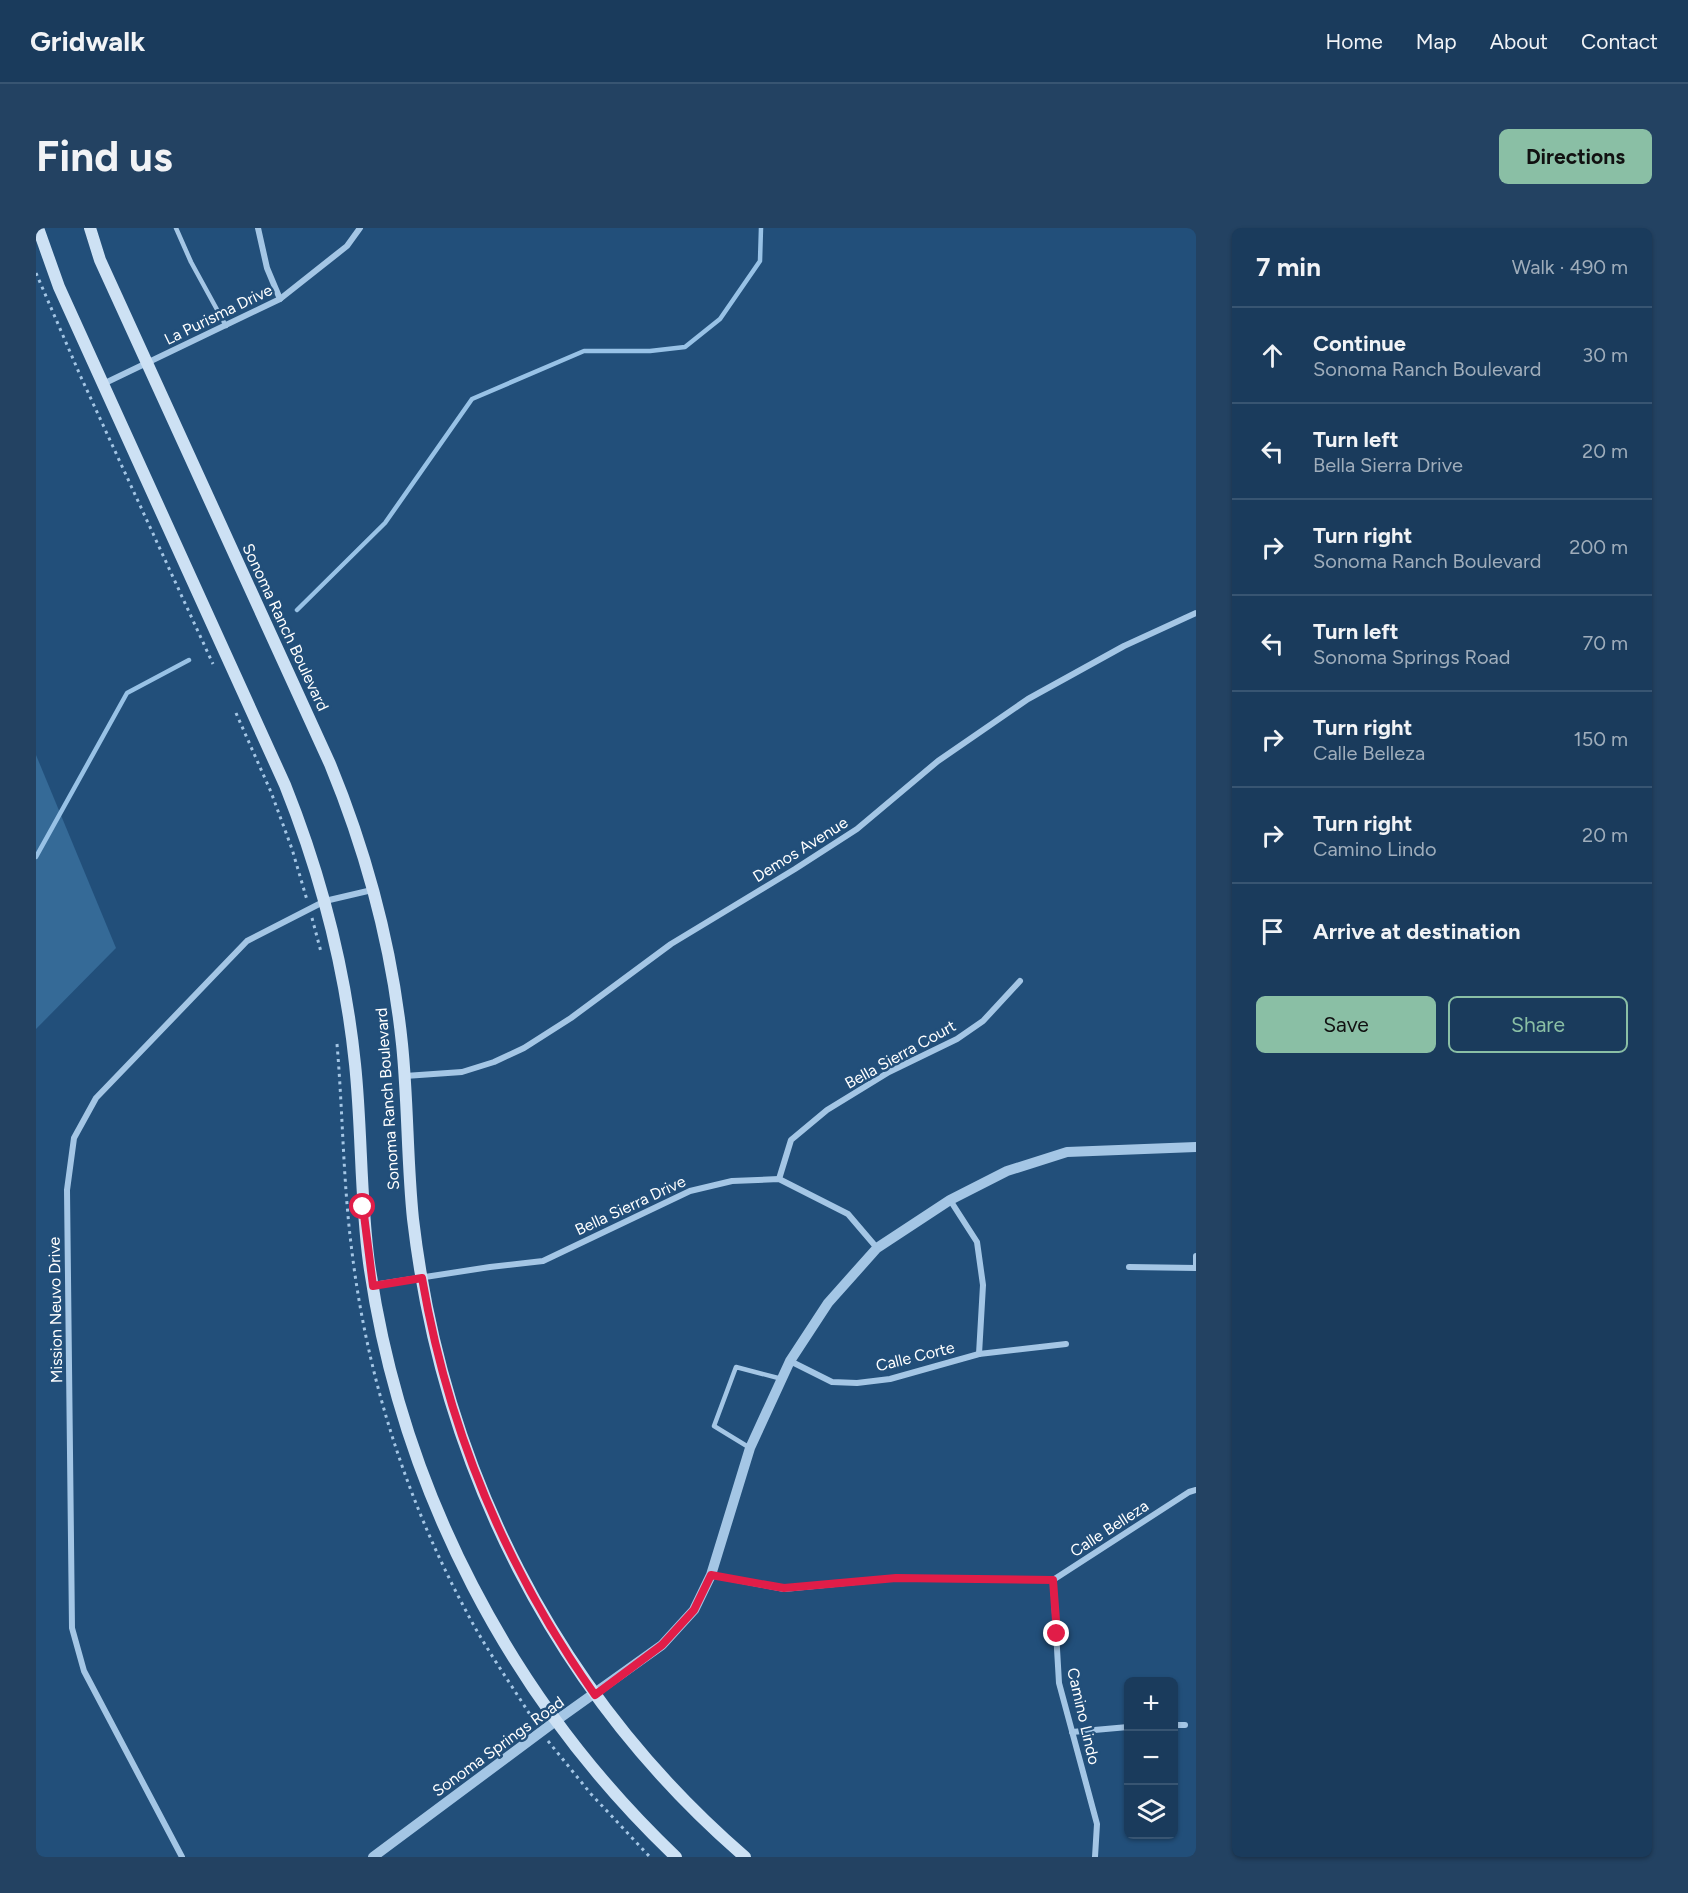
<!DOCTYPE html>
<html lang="en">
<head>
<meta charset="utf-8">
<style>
  body { margin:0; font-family:Figtree,sans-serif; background:#234262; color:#f1f3f6 }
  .controls { position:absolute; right:18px; bottom:18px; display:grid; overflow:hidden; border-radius:9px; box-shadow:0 2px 4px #0004 }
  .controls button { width:54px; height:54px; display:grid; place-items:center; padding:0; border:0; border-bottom:2px solid #385572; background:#1a3b5c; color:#f1f3f6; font:30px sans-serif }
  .stop { position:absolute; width:18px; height:18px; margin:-14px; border:4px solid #e11d48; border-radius:50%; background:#fff }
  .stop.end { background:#e11d48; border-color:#fff; box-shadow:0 2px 6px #0008 }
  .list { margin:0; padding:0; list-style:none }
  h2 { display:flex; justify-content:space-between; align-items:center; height:78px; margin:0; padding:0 24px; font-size:26px }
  h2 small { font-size:20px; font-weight:400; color:#9fadbb }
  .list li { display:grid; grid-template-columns:39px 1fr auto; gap:18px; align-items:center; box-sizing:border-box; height:96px; padding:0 24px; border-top:2px solid #385572 }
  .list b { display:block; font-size:22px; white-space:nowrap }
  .list p { margin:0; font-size:20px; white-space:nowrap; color:#9fadbb }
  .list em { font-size:20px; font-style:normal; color:#9fadbb }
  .actions { display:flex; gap:12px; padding:18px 24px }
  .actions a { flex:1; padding:14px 0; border:2px solid #8abfa5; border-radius:9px; text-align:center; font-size:21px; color:#8abfa5 }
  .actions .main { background:#8abfa5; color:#111 }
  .icon { flex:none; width:33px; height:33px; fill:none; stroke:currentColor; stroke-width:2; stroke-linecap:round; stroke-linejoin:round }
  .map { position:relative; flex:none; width:1160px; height:1629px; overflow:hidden; border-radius:9px }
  header { display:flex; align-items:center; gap:36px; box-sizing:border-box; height:84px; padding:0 30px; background:#1a3b5c; border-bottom:2px solid #385572 }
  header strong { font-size:28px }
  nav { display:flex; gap:33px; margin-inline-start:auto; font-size:21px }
  .intro { display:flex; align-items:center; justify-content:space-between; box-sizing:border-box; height:144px; padding:0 36px }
  h1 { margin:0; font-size:42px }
  .button { padding:15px 27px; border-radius:9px; background:#8abfa5; color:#111; font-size:21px; font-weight:700 }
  main { display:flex; gap:36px; padding:0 36px }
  aside { flex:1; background:#1a3b5c; border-radius:9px; box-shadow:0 2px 4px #0004 }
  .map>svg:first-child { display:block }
  .green { fill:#356a97 }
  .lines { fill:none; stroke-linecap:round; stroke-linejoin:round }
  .stream { stroke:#98c2e6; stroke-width:4.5 }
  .path { stroke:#a4c6e5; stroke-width:3; stroke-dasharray:3 4.5; stroke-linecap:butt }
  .service { stroke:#a4c6e5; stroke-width:4.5 }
  .minor { stroke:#a4c6e5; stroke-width:6 }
  .tertiary { stroke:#a4c6e5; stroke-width:10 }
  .secondary { stroke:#cde1f4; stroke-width:12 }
  .route { stroke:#e11d48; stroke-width:8 }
  .labels { text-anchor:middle; stroke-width:5; stroke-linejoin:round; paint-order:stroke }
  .street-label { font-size:16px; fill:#fff; stroke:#224f7a }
</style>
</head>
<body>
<header>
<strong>Gridwalk</strong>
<nav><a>Home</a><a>Map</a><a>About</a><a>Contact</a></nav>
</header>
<div class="intro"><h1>Find us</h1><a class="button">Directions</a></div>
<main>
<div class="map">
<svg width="1160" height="1629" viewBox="0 0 1160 1629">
  <rect width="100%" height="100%" fill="#224f7a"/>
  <polygon class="green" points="0,527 80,720 0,801"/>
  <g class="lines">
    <g class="stream">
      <polyline points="261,382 349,295 436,171 548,123 614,123 649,119 684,91 724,33 725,0"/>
      <polyline points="0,629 91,465 153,432"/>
    </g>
    <g class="path">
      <polyline points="0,45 44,147 177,436"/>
      <polyline points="200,485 235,564 256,621 271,672"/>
      <polyline points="276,690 285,724"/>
      <path d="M301 816C307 886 307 955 316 1024 331 1148 370 1271 429 1381 449 1420 475 1456 498 1493"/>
      <polyline points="512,1513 555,1566 614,1629"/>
    </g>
    <g class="service">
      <polyline points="140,0 155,34 190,98"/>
      <polyline points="714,1220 678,1198 700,1139 746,1151"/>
    </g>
    <g class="minor">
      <polyline points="222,0 231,40 244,71"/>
      <polyline points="67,156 244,71 311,18 324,0"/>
      <polyline points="369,848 426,844 458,834 488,820 535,790 635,716 759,641 821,601 902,533 992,471 1088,418 1160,385"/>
      <polyline points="743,951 755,912 791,882 853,844 921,811 947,793 984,753"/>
      <polyline points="914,972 941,1014 947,1057 943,1126"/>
      <polyline points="1093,1039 1160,1040"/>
      <polyline points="1160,1040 1160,1028"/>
      <polyline points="337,1057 454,1039 507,1033 654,963 696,953 743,951 812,986 841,1020"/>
      <polyline points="754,1133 796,1154 821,1155 854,1151 943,1126 1030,1116"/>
      <polyline points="675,1347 748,1361 860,1350 1017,1352 1153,1264 1160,1262"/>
      <polyline points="1017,1352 1023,1455 1061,1596 1059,1629"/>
      <polyline points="1138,1497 1149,1497"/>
      <polyline points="1036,1504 1092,1499"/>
      <polyline points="146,1629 48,1443 36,1400 31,962 38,910 60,870 211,713 289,673 336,662"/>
    </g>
    <polyline class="tertiary" points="337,1629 521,1492 626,1417 658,1382 675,1347 714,1220 754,1133 792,1075 841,1020 914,972 971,943 1031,924 1160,919"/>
    <g class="secondary">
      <path d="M2 0 23 59 249 557C285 647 309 739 319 836 326 902 324 969 333 1035 365 1261 475 1472 640 1629"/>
      <path d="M54 0 64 32 294 536C331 626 356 720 366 816 372 874 371 933 377 991 406 1239 519 1465 709 1629"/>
    </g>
  </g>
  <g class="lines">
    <path class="route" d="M327 979 337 1058 386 1050C412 1201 470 1341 559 1467L626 1417 658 1382 675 1347 748 1360 860 1350 1017 1352 1021 1406"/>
  </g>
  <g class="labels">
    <g class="street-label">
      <text transform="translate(182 86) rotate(-26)" y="6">La Purisma Drive</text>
      <text transform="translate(250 399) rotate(65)" y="6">Sonoma Ranch Boulevard</text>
      <text transform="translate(764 621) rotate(-32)" y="6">Demos Avenue</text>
      <text transform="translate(864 826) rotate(-29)" y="6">Bella Sierra Court</text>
      <text transform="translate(351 871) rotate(-94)" y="6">Sonoma Ranch Boulevard</text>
      <text transform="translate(594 977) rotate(-25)" y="6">Bella Sierra Drive</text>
      <text transform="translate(19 1082) rotate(-91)" y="6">Mission Neuvo Drive</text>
      <text transform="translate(879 1128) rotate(-14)" y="6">Calle Corte</text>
      <text transform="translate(1073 1300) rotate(-33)" y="6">Calle Belleza</text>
      <text transform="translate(1048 1488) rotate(77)" y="6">Camino Lindo</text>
      <text transform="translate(462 1518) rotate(-36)" y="6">Sonoma Springs Road</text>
    </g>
  </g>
</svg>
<div class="controls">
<button>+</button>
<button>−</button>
<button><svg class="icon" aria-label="layers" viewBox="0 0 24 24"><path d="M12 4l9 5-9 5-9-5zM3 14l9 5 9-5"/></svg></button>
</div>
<div class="stop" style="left:327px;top:979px"></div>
<div class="stop end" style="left:1021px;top:1406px"></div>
</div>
<aside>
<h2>7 min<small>Walk · 490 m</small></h2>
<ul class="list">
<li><svg class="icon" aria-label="ahead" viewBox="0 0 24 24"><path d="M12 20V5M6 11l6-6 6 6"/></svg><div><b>Continue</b><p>Sonoma Ranch Boulevard</p></div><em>30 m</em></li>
<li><svg class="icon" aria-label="left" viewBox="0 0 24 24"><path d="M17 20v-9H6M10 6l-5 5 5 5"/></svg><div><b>Turn left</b><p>Bella Sierra Drive</p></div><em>20 m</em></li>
<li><svg class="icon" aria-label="right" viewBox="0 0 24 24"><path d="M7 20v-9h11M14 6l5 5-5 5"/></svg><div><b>Turn right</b><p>Sonoma Ranch Boulevard</p></div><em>200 m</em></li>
<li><svg class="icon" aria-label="left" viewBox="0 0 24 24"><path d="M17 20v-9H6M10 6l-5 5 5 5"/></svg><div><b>Turn left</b><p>Sonoma Springs Road</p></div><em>70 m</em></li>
<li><svg class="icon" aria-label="right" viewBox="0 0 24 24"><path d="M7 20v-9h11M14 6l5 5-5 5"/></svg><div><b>Turn right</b><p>Calle Belleza</p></div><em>150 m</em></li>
<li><svg class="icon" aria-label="right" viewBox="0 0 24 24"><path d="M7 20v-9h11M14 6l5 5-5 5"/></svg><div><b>Turn right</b><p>Camino Lindo</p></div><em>20 m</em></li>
<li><svg class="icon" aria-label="arrive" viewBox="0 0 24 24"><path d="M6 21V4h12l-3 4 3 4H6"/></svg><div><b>Arrive at destination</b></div></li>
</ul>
<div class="actions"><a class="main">Save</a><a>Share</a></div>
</aside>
</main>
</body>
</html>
